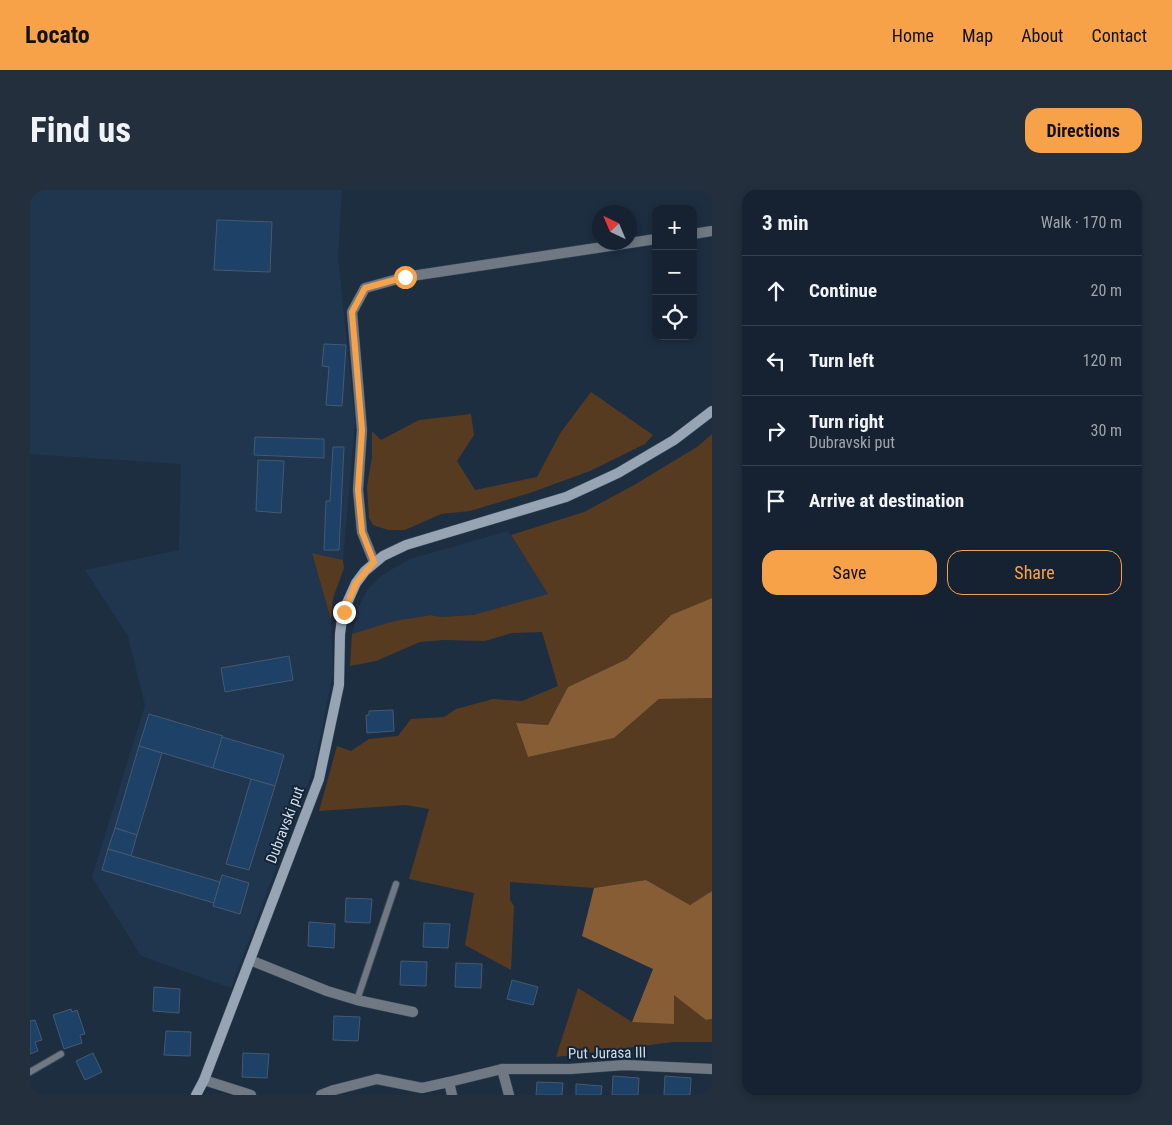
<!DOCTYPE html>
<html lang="en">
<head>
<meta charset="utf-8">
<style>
  body { margin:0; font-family:"Roboto Condensed",sans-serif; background:#232f3d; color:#f1f3f6 }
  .controls { position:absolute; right:15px; top:15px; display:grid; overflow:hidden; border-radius:10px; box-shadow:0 2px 8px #0003 }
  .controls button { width:45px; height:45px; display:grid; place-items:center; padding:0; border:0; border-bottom:1px solid #353f4d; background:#162231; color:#f1f3f6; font:25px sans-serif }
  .compass { position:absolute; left:562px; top:15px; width:45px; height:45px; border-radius:50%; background:#162231; box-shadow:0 2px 8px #0003; rotate:316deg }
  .stop { position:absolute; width:15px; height:15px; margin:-11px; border:4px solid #f7a248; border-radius:50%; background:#fff }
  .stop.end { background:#f7a248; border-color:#fff; box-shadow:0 1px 5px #0008 }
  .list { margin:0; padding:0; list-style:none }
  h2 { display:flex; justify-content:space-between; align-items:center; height:65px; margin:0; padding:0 20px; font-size:21px }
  h2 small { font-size:16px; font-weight:400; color:#9ea4ab }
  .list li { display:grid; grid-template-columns:32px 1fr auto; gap:15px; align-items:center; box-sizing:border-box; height:70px; padding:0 20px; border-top:1px solid #353f4d }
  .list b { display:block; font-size:19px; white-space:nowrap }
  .list p { margin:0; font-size:16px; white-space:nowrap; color:#9ea4ab }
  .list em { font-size:16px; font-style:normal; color:#9ea4ab }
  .actions { display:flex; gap:10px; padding:15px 20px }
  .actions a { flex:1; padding:11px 0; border:1px solid #f7a248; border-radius:15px; text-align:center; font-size:18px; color:#f7a248 }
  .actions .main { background:#f7a248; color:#111 }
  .icon { flex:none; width:28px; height:28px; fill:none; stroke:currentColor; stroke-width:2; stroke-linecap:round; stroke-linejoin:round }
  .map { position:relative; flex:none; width:682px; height:905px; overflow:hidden; border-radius:15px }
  header { display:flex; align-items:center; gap:30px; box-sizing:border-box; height:70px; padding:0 25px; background:#f7a248; color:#111 }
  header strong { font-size:24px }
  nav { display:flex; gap:28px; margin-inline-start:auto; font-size:18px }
  .intro { display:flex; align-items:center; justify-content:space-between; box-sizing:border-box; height:120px; padding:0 30px }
  h1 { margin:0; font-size:35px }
  .button { padding:12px 22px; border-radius:15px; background:#f7a248; color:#111; font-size:18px; font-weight:700 }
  main { display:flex; gap:30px; padding:0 30px }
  aside { flex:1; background:#162231; border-radius:15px; box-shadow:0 2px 8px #0003 }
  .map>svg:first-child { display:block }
  .built { fill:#20364f }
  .green { fill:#573b20 }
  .forest { fill:#865d35 }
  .building { fill:#1d4167; stroke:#46596f }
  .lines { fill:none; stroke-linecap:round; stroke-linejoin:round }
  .service-casing { stroke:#3a4a5c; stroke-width:8 }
  .minor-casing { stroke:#3a4a5c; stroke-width:11 }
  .secondary-casing { stroke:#3a4a5c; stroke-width:11 }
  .service { stroke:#707983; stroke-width:6 }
  .minor { stroke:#707983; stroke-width:10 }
  .secondary { stroke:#96a4b4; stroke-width:10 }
  .route { stroke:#f7a248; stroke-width:6 }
  .labels { text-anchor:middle; stroke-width:4; stroke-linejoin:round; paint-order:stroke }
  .street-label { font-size:15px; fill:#d0dbe7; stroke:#132437 }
</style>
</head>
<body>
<header>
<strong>Locato</strong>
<nav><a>Home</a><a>Map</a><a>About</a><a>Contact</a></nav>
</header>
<div class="intro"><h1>Find us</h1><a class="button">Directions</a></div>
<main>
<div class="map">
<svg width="682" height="905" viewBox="0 0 682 905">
  <rect width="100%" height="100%" fill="#1d2e41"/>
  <g class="built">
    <polygon points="0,0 312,0 308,66 325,232 313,370 282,363 301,430 303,483 284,577 201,798 111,766 62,687 115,515 98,446 55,380 149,360 151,274 0,264"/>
    <polygon points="478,341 518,404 443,425 410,427 401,425 364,431 322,444 329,416 338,399 352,385 380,369"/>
  </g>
  <g class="green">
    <polygon points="561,202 623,245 615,254 560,281 500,303 440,321 411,324 375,340 358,340 343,335 339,328 337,297 342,267 342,241 351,250 389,230 441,224 444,245 427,271 445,300 507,287 531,242"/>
    <polygon points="682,244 682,408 641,425 597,469 538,497 518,535 486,534 498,567 584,548 629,509 682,508 682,701 660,715 616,690 564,698 480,692 480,710 484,716 481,780 435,755 444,703 379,689 399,619 376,615 289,621 307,556 321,561 339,549 368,546 381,529 414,527 426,519 463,509 492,511 528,496 512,442 482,443 455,451 414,450 390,452 346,471 320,476 322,444 364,431 401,425 410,427 443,425 518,404 481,345 554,322 604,295 667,257"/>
    <polygon points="282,363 313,370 314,378 303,408 301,430"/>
    <polygon points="548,798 602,832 644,804 676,830 682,829 682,852 643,852 526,867"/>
  </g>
  <g class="forest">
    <polygon points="682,408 682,508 629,509 584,548 498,567 486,533 518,535 538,497 597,469 641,425"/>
    <polygon points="616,690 660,715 682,701 682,829 676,830 644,805 644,834 602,832 623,779 552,746 564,698"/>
  </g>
  <g class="building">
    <polygon points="187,30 242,32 240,82 184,80"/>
    <polygon points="294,154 316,155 312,216 296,215 299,177 292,176"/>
    <polygon points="225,247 294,249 294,268 224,265"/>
    <polygon points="303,257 314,257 309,360 294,360 296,311 300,311"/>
    <polygon points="228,270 254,271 251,323 226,321"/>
    <polygon points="259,466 263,490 195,502 191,478"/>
    <polygon points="363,520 364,541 337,543 336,525 339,525 339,521"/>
    <polygon points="119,524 193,546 183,578 109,556"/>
    <polygon points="192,547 254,565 245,596 183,578"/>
    <polygon points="109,556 132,563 107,645 85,638"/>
    <polygon points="221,589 245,596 219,680 196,674"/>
    <polygon points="85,638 107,645 101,666 78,659"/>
    <polygon points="78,659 190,692 184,713 72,680"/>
    <polygon points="192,685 219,693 210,724 183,716"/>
    <polygon points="316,708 342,709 340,733 315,732"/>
    <polygon points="279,732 305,734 304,758 278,756"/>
    <polygon points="394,733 420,734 418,758 393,757"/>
    <polygon points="371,771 397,772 396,796 370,795"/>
    <polygon points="426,773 452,774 451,798 425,797"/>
    <polygon points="482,790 508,797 503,815 477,809"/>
    <polygon points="124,797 150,799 149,823 123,821"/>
    <polygon points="41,819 42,822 47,820 55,844 50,845 52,853 34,859 23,825"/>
    <polygon points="304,826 330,827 328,851 303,850"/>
    <polygon points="5,830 12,850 5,852 8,861 0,864 0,831"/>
    <polygon points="136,841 161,842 160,866 134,865"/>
    <polygon points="63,863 72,882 55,890 46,871"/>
    <polygon points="213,863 239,864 237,888 212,887"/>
    <polygon points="583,886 609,888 608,905 582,905"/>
    <polygon points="635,886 661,888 660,905 634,905"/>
    <polygon points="507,892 533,893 532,905 506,905"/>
    <polygon points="546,894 572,896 571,905 546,905"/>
  </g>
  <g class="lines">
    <defs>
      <g id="service">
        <polyline points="327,810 366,694"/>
        <polyline points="0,882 31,864"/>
      </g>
      <g id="minor">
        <polyline points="663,44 682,41"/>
        <polyline points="344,372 332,342 328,300 332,240 322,122 335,98 375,87 626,49"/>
        <polyline points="220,770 297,801 327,810 383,822"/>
        <polyline points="472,879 479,905"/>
        <polyline points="174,890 221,905"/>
        <polyline points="419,892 472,879 540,879 595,875 682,879"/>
        <polyline points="291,905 304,900 347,889 392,898 419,892 422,905"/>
      </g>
      <polyline id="secondary" points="166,905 174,890 289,589 309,495 310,444 313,422 326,393 335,381 353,366 376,355 536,307 588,283 644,250 682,221"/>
    </defs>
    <use href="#service" class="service-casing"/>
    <use href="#minor" class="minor-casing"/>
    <use href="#secondary" class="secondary-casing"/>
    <use href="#service" class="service"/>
    <use href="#minor" class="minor"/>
    <use href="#secondary" class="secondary"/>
  </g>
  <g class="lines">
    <polyline class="route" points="314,422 326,393 344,372 332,342 328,300 332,240 322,122 335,98 375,87"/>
  </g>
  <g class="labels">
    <g class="street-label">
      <text transform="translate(255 635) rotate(-69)" y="5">Dubravski put</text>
      <text transform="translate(577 863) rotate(-1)" y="5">Put Jurasa III</text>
    </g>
  </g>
</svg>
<div class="controls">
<button>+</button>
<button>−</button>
<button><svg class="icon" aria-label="locate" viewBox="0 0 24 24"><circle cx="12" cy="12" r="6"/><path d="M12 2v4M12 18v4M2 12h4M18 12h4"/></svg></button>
</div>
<svg class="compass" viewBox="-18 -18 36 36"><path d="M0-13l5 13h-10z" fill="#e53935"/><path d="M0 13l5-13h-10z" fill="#9ea4ab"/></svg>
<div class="stop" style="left:375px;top:87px"></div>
<div class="stop end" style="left:314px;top:422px"></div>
</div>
<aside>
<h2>3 min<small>Walk · 170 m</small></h2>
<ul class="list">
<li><svg class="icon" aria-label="ahead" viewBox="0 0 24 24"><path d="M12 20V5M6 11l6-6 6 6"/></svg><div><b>Continue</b></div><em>20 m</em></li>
<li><svg class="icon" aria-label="left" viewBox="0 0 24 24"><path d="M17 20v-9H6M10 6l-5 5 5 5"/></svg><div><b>Turn left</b></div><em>120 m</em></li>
<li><svg class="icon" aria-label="right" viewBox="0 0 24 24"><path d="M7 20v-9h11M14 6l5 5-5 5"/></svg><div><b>Turn right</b><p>Dubravski put</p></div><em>30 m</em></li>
<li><svg class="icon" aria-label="arrive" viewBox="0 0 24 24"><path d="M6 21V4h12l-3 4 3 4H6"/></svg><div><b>Arrive at destination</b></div></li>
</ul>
<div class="actions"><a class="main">Save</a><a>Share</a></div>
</aside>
</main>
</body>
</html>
